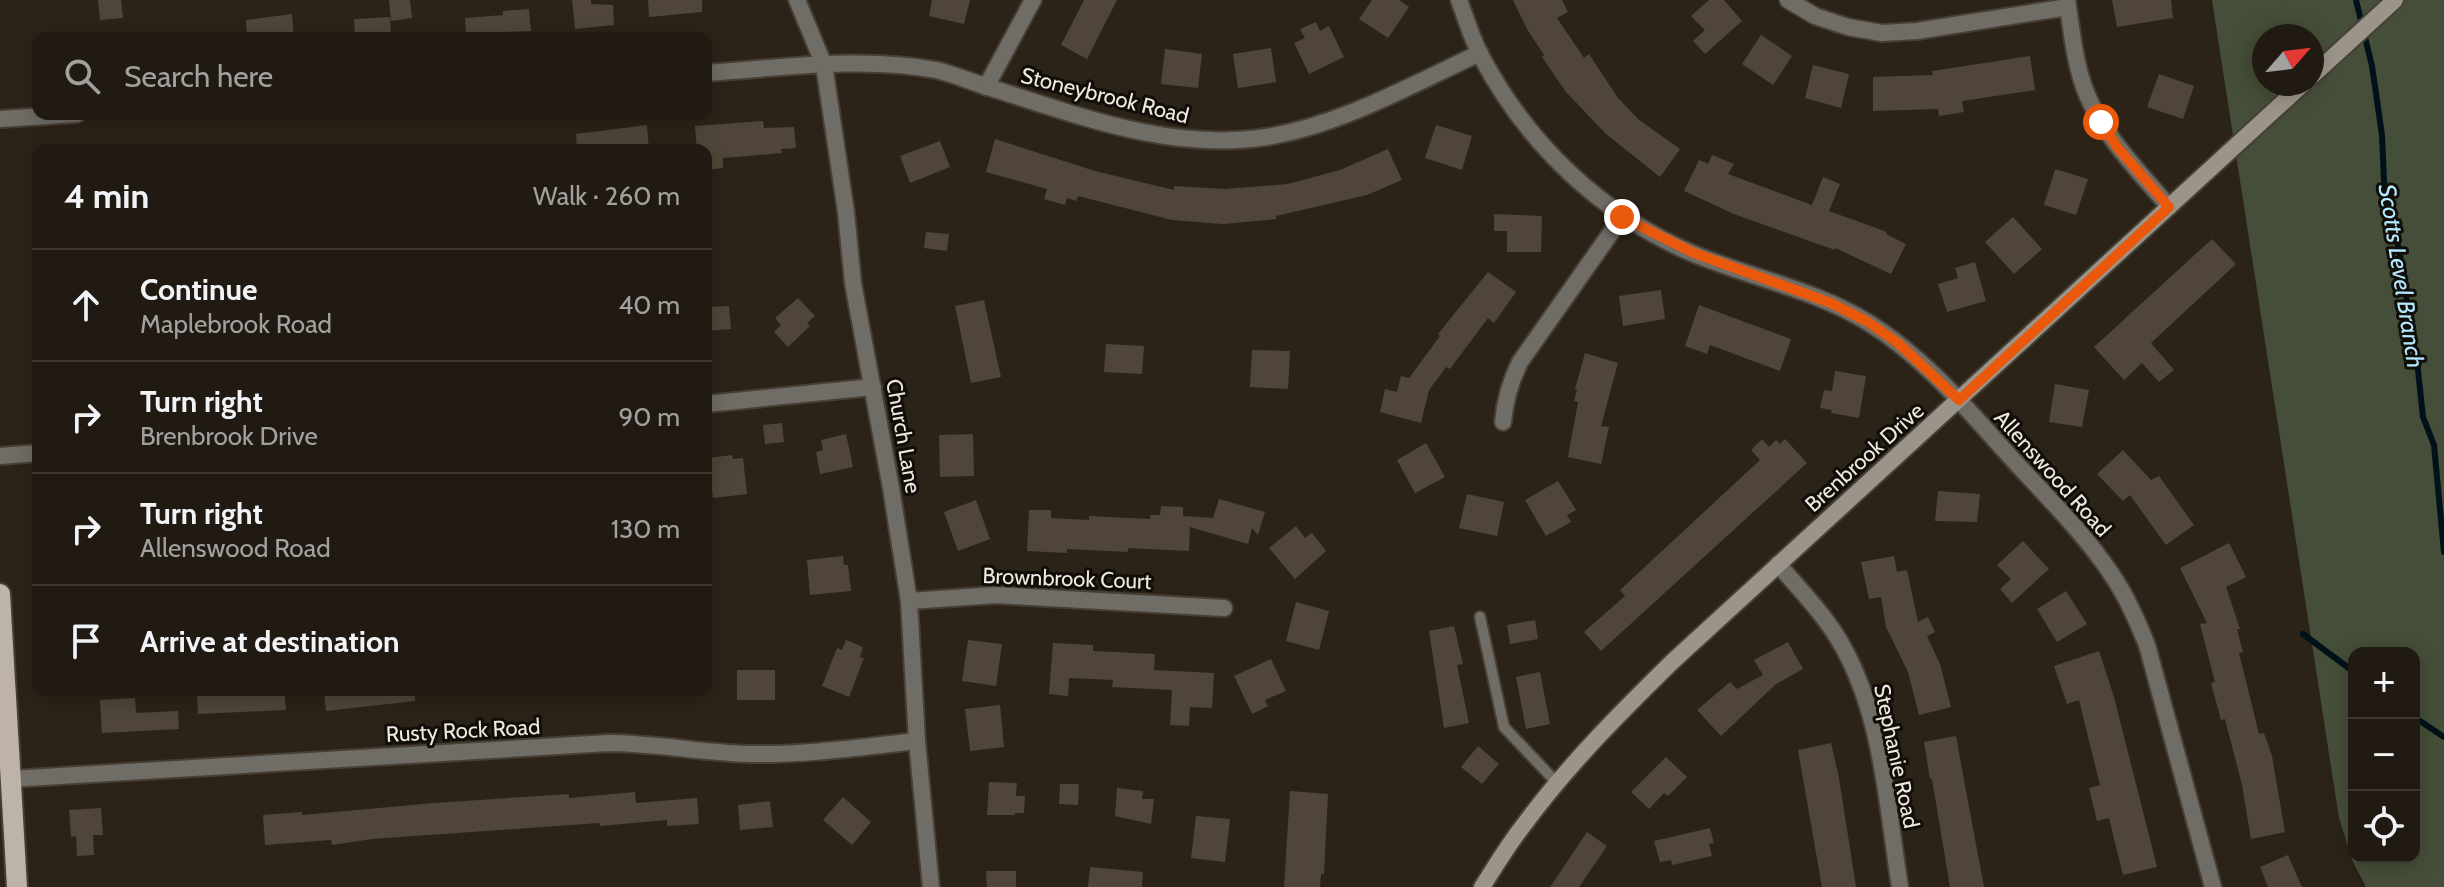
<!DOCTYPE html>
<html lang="en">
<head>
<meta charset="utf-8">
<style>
  body { margin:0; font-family:Cabin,sans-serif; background:#2d2720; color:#f1f3f6 }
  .controls { position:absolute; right:24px; bottom:24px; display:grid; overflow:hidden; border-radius:16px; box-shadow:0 4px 20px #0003 }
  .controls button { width:72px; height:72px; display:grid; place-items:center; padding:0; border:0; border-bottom:2px solid #3e3832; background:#211a12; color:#f1f3f6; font:40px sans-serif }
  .compass { position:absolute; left:2252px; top:24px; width:72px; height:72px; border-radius:50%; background:#211a12; box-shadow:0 4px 20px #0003; rotate:62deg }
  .stop { position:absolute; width:24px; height:24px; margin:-18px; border:6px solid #ea580c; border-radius:50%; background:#fff }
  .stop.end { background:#ea580c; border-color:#fff; box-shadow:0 2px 8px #0008 }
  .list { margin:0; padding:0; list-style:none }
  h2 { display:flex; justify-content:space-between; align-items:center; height:104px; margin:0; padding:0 32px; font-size:34px }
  h2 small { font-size:26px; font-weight:400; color:#a2a19f }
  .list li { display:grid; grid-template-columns:52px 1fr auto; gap:24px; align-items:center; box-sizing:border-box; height:112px; padding:0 32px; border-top:2px solid #3e3832 }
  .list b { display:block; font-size:30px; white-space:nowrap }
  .list p { margin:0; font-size:26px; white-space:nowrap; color:#a2a19f }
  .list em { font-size:26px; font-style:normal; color:#a2a19f }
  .icon { flex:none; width:44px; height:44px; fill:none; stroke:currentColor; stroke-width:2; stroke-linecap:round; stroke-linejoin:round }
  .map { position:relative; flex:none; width:2444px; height:887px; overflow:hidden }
  .search { position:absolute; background:#211a12; box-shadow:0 4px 20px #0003; left:32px; top:32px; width:680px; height:88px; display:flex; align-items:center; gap:20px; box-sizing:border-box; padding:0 28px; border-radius:16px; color:#a2a19f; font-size:30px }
  .panel { position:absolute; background:#211a12; box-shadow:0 4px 20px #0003; left:32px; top:144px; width:680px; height:552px; border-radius:16px }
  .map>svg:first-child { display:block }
  .green { fill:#454e38; fill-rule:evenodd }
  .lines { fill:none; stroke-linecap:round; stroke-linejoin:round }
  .stream { stroke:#00111a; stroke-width:6 }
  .building { fill:#4f4639 }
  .service-casing { stroke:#473f34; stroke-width:14 }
  .minor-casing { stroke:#473f34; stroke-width:20 }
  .tertiary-casing { stroke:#473f34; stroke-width:20 }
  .secondary-casing { stroke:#473f34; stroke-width:20 }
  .primary-casing { stroke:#473f34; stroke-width:24 }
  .service { stroke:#706c66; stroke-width:10 }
  .minor { stroke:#706c66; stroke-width:16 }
  .tertiary { stroke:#706c66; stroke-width:16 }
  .secondary { stroke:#9b948a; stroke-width:16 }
  .primary { stroke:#bdb3a7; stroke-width:20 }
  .route { stroke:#ea580c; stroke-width:10 }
  .labels { text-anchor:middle; stroke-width:6; stroke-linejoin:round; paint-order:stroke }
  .street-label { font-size:22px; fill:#eee9e1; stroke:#110d08 }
  .water-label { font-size:24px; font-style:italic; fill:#b3e9ff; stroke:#110d08 }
</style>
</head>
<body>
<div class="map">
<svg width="2444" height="887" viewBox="0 0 2444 887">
  <rect width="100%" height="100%" fill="#2c2318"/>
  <path class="green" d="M2212 0H2444V887H2366L2353 862 2339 818ZM2264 36H2312V84H2264ZM2354 653H2414V857H2354Z"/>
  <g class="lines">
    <g class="stream">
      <polyline points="2356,0 2372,66 2382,135 2385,203 2395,231 2406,286 2407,314 2417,361 2423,417 2434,445 2444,552"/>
      <polyline points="2303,634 2354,672"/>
      <polyline points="2414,717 2444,737"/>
    </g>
  </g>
  <g class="building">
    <polygon points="98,0 121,0 123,18 100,20"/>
    <polygon points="389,0 410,0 412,18 391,21"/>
    <polygon points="572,0 591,0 591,4 613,5 614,25 575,29"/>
    <polygon points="648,0 702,0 702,12 649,17"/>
    <polygon points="932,0 970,0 964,24 929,16"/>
    <polygon points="1084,0 1117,0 1087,59 1061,45"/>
    <polygon points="1372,0 1399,0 1409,7 1388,38 1359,19"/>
    <polygon points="1513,0 1562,0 1568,12 1557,18 1584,58 1589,54 1618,98 1638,119 1680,149 1660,177 1606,134 1566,92 1542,57 1544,55 1527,29"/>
    <polygon points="1709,0 1724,0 1742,21 1705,54 1693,41 1705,30 1691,16"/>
    <polygon points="2112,0 2171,0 2173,18 2117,27"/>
    <polygon points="529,9 531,31 466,33 465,18 503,15 503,11"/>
    <polygon points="292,14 294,38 247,38 246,20"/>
    <polygon points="390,17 391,38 355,38 354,19"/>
    <polygon points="1316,22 1320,31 1329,26 1344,57 1309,74 1294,43 1305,38 1300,29"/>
    <polygon points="1761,35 1792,56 1773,85 1742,64"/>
    <polygon points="1271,48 1276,82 1238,88 1233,54"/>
    <polygon points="1165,49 1202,54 1198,88 1161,84"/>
    <polygon points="2030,56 2035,90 1962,101 1964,112 1939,116 1938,109 1873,111 1873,77 1933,75 1932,71"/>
    <polygon points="1813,65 1849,74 1841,108 1805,98"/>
    <polygon points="2159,74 2194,86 2183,119 2147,107"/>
    <polygon points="763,121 764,128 794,127 796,148 781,149 782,153 723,158 723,168 706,170 706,150 697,150 695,126"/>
    <polygon points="647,125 649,150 577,150 576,134"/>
    <polygon points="1436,125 1472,136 1462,170 1425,158"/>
    <polygon points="995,139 1095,171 1174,190 1174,186 1225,189 1288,184 1340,170 1388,149 1402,180 1367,195 1276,216 1276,219 1223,224 1172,220 1078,196 1076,201 1067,198 1065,205 1044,199 1047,189 986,172"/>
    <polygon points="940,141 950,167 910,183 900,156"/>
    <polygon points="1712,155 1734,164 1728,174 1812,205 1823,177 1840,184 1829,211 1887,232 1886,234 1906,244 1891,274 1835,248 1835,250 1734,214 1684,191 1699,160 1708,164"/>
    <polygon points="2055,169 2088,179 2076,215 2044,205"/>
    <polygon points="1494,214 1542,216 1541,252 1507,252 1507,231 1494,231"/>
    <polygon points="2013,217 2042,249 2014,274 1985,242"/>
    <polygon points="926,232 949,234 947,251 924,248"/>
    <polygon points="2212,239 2236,264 2151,343 2174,370 2159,382 2142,363 2124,380 2094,347"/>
    <polygon points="1975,262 1986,301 1947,312 1938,284 1958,278 1955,268"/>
    <polygon points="1488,272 1516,292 1494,323 1488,318 1450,369 1446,367 1429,390 1421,423 1380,412 1385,389 1397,392 1401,376 1409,378 1440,336 1438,334"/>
    <polygon points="1661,290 1665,319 1623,326 1619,296"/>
    <polygon points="798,298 815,316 807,323 810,326 788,347 774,332 781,325 775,318"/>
    <polygon points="984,300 1001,377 971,383 955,306"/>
    <polygon points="1699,305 1791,339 1780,371 1710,345 1707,354 1685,346"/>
    <polygon points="729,306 731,329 706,331 706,307"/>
    <polygon points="1106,344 1144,346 1142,374 1104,372"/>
    <polygon points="1252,350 1290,351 1288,389 1250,387"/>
    <polygon points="1585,353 1618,363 1601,426 1609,427 1601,464 1568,457 1578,402 1574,401 1577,390 1575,389"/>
    <polygon points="1835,371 1866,376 1859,418 1831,413 1832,410 1820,408 1824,390 1832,391"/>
    <polygon points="2055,384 2089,390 2082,427 2049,422"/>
    <polygon points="782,423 784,442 765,444 763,425"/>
    <polygon points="846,434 853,467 820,474 816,452 823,450 821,440"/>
    <polygon points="973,434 974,476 940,477 939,435"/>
    <polygon points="1762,439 1769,447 1776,440 1780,444 1785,439 1807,463 1601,651 1584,632 1625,596 1620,590 1760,460 1751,450"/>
    <polygon points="1426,443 1445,477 1415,493 1397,460"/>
    <polygon points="2123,450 2151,480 2159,476 2194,525 2166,545 2130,495 2123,501 2097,474"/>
    <polygon points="732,455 733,459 743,458 747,494 713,498 708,458"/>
    <polygon points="1558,481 1576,510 1567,515 1571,522 1546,536 1525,500"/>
    <polygon points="1938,491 1980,494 1977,522 1935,521"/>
    <polygon points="1467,494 1504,502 1497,536 1459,528"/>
    <polygon points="1219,499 1265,512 1258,535 1252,528 1248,544 1190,527 1189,551 1128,548 1128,552 1067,549 1067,553 1027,551 1029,510 1051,510 1051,518 1089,520 1089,516 1150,519 1150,515 1160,515 1161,506 1183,507 1183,516 1213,518"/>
    <polygon points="976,500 990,539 958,551 944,512"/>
    <polygon points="1296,526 1305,538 1312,533 1326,551 1295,579 1269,548"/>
    <polygon points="2023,541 2049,569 2012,603 2000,589 2011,579 1997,565"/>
    <polygon points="2229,543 2246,577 2226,587 2240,629 2237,629 2243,652 2239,653 2259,734 2264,733 2272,756 2285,832 2251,839 2242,785 2225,719 2221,720 2211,683 2215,682 2200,624 2207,623 2180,568"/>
    <polygon points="843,556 844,565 848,565 851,591 810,595 807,560"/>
    <polygon points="1894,556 1897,572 1907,570 1918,622 1928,617 1935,632 1927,636 1940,664 1951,707 1919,715 1908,672 1886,627 1881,597 1869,599 1861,562"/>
    <polygon points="2066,591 2087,624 2057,642 2037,609"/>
    <polygon points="1296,602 1329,611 1319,650 1286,641"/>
    <polygon points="1535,620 1538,639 1510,644 1507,625"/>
    <polygon points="1454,626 1463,664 1457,665 1469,723 1444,728 1429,631"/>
    <polygon points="846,640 863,647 860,657 864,658 849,697 822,686 837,648 842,650"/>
    <polygon points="968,640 1002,644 996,686 962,681"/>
    <polygon points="1788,642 1803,669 1776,684 1721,736 1697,710 1730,682 1737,689 1763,675 1754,660"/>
    <polygon points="1053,643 1093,645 1093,651 1155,654 1154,670 1214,673 1212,708 1190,707 1189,726 1170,725 1172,690 1112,687 1113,680 1069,678 1068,696 1049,694"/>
    <polygon points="2099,651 2114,697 2157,867 2123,875 2109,818 2097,821 2089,788 2100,785 2079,700 2067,704 2054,666"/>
    <polygon points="1271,659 1286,691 1265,700 1268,706 1252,714 1234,676"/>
    <rect x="737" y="670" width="38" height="30"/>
    <polygon points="1540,672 1550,724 1526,729 1516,677"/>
    <polygon points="197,690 284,690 286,710 198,714"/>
    <polygon points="324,690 415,690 415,701 326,711"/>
    <polygon points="135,698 136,713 178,711 179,729 102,733 100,700"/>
    <polygon points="1000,705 1004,747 970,751 965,709"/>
    <polygon points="1956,736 1966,791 1984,887 1950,887 1932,779 1930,779 1924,742"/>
    <polygon points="1831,743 1839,778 1856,887 1822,887 1798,750"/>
    <polygon points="1478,746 1499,764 1482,784 1461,767"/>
    <polygon points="1666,757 1687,777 1668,796 1664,793 1649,809 1631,792"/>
    <polygon points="989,782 1017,783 1016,796 1025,796 1024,813 1015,813 1015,815 987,815"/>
    <polygon points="1060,784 1079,784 1078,805 1059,804"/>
    <polygon points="1117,788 1143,791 1142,799 1154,799 1151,824 1115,816"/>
    <polygon points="1290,791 1328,794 1324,874 1321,874 1320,887 1284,887"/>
    <polygon points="635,792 636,803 697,798 699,824 667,826 667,820 600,826 599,823 372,839 332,845 331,840 265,845 263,815 302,812 302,815 434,803 569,794 569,798"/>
    <polygon points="843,797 871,822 852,845 823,820"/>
    <polygon points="770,801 773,827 740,830 738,805"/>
    <polygon points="101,808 103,835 93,835 94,855 77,856 76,836 71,837 69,810"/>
    <polygon points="1196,816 1230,819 1225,862 1191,858"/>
    <polygon points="1710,828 1714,843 1709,844 1712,856 1672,865 1671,860 1660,862 1654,841"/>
    <polygon points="1587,832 1607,846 1579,887 1550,887"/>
    <polygon points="2288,855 2302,887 2268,887 2260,867"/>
    <polygon points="1090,867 1143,872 1142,887 1088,887"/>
    <polygon points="986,871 1016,871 1016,887 987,887"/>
  </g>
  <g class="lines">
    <defs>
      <polyline id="service" points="1480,617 1504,727 1557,783"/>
      <g id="minor">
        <polyline points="1788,0 1815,16 1848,27 1882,33 1917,31 2068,7"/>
        <path d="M2067 0C2072 32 2075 68 2088 97 2106 139 2140 172 2169 207"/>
        <path d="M706 73C781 68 861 56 936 70 954 74 971 82 988 87 1077 115 1171 152 1266 137 1341 125 1411 85 1480 53"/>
        <polyline points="986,87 1033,0"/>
        <polyline points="0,119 77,114"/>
        <polyline points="706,404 873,387"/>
        <path d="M1503 422C1505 400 1510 382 1520 362L1622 217"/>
        <polyline points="0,456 38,453"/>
        <path d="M1778 564C1801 591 1826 616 1843 647 1883 719 1887 807 1900 887"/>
        <polyline points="909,601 996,595 1224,608"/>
        <path d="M10 779 608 743C656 743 703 753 750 754 806 755 862 747 917 741"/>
      </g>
      <g id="tertiary">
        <polyline points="797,0 824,65 846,212 853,283 891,488 909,601 917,741 931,887"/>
        <path d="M1459 0C1466 19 1472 39 1481 56 1528 145 1602 215 1694 254 1752 278 1816 290 1869 323 1922 356 1964 405 2005 451 2041 491 2082 530 2112 575 2127 597 2137 621 2147 645L2213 887"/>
      </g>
      <g id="secondary">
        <polyline points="2312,76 2395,0"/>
        <path d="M1482 887C1495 867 1508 845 1523 826 1567 766 1619 714 1672 662L2303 84"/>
      </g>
      <polyline id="primary" points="0,594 17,887"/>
    </defs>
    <use href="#service" class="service-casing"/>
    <use href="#minor" class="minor-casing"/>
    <use href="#tertiary" class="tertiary-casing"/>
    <use href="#secondary" class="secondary-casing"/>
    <use href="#primary" class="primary-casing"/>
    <use href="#service" class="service"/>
    <use href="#minor" class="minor"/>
    <use href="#tertiary" class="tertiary"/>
    <use href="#secondary" class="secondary"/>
    <use href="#primary" class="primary"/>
  </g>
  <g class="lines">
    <polyline class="route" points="1622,217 1694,253 1831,303 1868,322 1898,343 1959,400 2169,207 2117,147 2101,122"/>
  </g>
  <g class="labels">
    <g class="street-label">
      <text transform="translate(1105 95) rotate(14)" y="8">Stoneybrook Road</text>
      <text transform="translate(904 436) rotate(80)" y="8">Church Lane</text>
      <text transform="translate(1864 457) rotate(-42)" y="8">Brenbrook Drive</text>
      <text transform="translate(2053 473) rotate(48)" y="8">Allenswood Road</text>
      <text transform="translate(1067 578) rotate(2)" y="8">Brownbrook Court</text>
      <text transform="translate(463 730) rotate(-3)" y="8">Rusty Rock Road</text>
      <text transform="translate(1897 756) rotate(78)" y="8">Stephanie Road</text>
    </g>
    <g class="water-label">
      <text transform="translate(2401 276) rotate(81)" y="8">Scotts Level Branch</text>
    </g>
  </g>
</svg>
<div class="controls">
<button>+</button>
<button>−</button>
<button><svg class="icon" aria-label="locate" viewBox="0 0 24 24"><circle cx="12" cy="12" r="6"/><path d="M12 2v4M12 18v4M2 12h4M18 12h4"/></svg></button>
</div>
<svg class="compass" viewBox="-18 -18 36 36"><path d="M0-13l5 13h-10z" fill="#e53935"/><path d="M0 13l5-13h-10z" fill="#a2a19f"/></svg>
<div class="stop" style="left:2101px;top:122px"></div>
<div class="stop end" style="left:1622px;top:217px"></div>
<div class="search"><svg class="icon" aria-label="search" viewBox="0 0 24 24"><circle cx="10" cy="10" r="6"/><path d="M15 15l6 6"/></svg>Search here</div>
<section class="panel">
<h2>4 min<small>Walk · 260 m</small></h2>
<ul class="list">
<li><svg class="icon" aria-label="ahead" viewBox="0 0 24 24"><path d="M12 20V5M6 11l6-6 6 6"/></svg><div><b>Continue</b><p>Maplebrook Road</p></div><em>40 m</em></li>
<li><svg class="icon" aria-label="right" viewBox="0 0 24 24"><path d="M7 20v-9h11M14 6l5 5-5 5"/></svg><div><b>Turn right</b><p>Brenbrook Drive</p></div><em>90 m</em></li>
<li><svg class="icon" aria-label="right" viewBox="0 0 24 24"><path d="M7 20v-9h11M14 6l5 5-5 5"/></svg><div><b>Turn right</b><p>Allenswood Road</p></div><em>130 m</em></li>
<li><svg class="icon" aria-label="arrive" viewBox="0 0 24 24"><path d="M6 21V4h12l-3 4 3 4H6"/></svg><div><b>Arrive at destination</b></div></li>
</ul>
</section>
</div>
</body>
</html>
